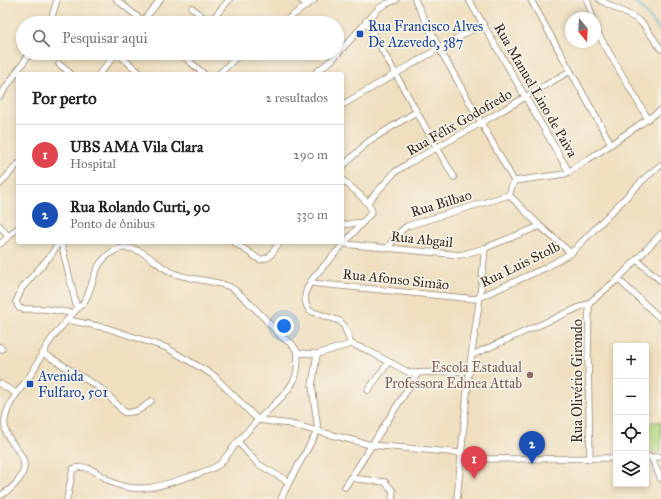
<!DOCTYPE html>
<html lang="pt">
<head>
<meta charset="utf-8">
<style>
  body { margin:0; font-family:"IM FELL Great Primer",serif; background:#f2f2f2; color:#202124 }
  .controls { position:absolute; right:12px; bottom:12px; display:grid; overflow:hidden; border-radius:4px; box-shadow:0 2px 6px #0003 }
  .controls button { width:36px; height:36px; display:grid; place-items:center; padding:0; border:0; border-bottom:1px solid #e0e0e0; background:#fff; color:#202124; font:20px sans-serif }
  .compass { position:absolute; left:565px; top:12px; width:36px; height:36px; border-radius:50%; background:#fff; box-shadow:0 2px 6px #0003; rotate:162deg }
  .you { position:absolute; left:284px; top:326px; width:14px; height:14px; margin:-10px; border:3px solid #fff; border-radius:50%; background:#1a73e8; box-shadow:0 0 0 6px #1a73e833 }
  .badge { display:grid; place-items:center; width:26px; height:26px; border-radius:50%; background:#d93025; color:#fff; font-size:13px; font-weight:700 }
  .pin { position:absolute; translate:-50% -33px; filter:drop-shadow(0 1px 2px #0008) }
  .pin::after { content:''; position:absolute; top:21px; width:14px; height:12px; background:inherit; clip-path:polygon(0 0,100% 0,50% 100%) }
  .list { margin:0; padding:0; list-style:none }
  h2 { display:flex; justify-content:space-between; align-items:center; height:52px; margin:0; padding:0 16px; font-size:17px }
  h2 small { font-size:13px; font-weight:400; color:#757577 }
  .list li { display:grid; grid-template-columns:26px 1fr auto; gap:12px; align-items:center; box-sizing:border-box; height:60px; padding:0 16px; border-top:1px solid #e0e0e0 }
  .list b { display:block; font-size:15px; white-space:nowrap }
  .list p { margin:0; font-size:13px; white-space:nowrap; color:#757577 }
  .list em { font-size:13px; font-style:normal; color:#757577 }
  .icon { flex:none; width:22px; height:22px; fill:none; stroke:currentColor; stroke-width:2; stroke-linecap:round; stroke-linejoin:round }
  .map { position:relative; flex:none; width:661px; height:499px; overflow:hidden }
  .search { position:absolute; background:#fff; box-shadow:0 2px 6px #0003; left:16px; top:16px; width:328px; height:44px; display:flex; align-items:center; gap:10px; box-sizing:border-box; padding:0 14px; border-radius:22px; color:#757577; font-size:15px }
  .panel { position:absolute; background:#fff; box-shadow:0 2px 6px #0003; left:16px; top:72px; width:328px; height:172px; border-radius:4px }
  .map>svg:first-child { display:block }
  .garden { fill:#b4d982; stroke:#788250 }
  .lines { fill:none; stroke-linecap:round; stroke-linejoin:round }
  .stream { stroke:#51b1d0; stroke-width:1.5 }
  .street-casing { stroke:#95846e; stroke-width:7 }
  .street { stroke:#fff; stroke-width:5.5 }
  .transit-dot { fill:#1a4fb4; stroke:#f7f3e8; stroke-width:1.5 }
  .education-dot { fill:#8d6e63; stroke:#f7f3e8; stroke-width:1.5 }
  .labels { text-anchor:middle; stroke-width:3.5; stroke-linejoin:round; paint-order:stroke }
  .transit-label { font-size:14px; fill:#164399; stroke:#f7f3e8; text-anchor:start }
  .street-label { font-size:14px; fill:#3b2a1e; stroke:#f7f3e8 }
  .education-label { font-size:14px; fill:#785e54; stroke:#f7f3e8; text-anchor:end }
</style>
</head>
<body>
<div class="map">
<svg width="661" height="499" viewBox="0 0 661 499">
  <rect width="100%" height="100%" fill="#f7f3e8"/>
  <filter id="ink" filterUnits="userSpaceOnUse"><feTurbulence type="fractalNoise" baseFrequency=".025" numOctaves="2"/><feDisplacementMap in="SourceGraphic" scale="8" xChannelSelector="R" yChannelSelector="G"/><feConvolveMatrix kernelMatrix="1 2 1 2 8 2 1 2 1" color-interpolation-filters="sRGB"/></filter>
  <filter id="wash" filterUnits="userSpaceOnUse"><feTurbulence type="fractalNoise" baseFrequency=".012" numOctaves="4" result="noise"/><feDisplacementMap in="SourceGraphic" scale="16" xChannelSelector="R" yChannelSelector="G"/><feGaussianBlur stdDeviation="0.9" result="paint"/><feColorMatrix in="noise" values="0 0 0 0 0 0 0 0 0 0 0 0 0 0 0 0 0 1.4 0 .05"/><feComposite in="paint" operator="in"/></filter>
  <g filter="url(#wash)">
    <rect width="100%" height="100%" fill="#efdfbf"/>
    <rect class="garden" x="646" y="422" width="15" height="30"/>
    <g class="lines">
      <polyline class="stream" points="632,0 641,7 661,32"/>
    </g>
  </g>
  <g filter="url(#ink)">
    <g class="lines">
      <defs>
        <g id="street">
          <polyline points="117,0 145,23"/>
          <polyline points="301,0 307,5"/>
          <polyline points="415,0 439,48 514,181 509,195"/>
          <polyline points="469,0 569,172"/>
          <polyline points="531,0 611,144"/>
          <polyline points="587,0 593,18"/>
          <polyline points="600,0 635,18 643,24 661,49"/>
          <polyline points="192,8 210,23"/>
          <polyline points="366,21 437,148 454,177"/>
          <polyline points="50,23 57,0"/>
          <polyline points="141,23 160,0"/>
          <polyline points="209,23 229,0"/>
          <polyline points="282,23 314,0"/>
          <polyline points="595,25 597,32 648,119"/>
          <polyline points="117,53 141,74"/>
          <polyline points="180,53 204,74"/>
          <polyline points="59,64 71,74"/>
          <polyline points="99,74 117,53"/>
          <polyline points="219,74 241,53"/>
          <polyline points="314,74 333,59 379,8 386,4 396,0"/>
          <polyline points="0,96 30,53"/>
          <polyline points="342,105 483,23"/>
          <polyline points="342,167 369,141 416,112"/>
          <path d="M342 179C350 187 371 202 372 212L314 277C306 287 301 300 310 311L340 321 344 326 351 344"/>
          <polyline points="514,181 565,174 604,149 661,110"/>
          <polyline points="0,184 18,164"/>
          <polyline points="509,195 540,226 571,253"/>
          <polyline points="367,203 395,172 409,163 481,123 570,71"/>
          <polyline points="342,225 363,222"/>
          <polyline points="0,226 8,236"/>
          <polyline points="59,242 51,255 22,288 16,302 19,308 23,309 45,309 73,313"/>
          <polyline points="61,242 77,309"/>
          <polyline points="234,242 260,260 269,257 280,242"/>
          <polyline points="0,244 18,228"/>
          <polyline points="344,244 461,255 485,248 540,226"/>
          <polyline points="388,247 401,231 407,226 509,195"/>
          <polyline points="637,260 661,281"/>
          <polyline points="618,279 661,319"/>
          <polyline points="310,283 475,299 480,297 545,268 571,253 645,178 661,165"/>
          <polyline points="589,303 588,357 590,459"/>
          <polyline points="0,347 2,349"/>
          <path d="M43 353 103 390 124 412C135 414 143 409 151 401"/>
          <polyline points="472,355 589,303 618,279 661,234"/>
          <polyline points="0,384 16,393"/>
          <polyline points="368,390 389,362"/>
          <polyline points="258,420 290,424 371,445 461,453 488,459 616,458"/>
          <path d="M258 420C270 408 288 394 295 378 298 370 298 361 298 353"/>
          <polyline points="238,442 258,464 289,482"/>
          <polyline points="646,457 661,457"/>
          <polyline points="651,457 661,479"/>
          <polyline points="350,478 385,482 393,491 392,499"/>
          <polyline points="345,487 418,373"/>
          <path d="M0 496C9 490 13 488 20 478 36 453 1 446 5 419 8 403 18 392 27 380 36 368 42 353 50 341 58 330 67 320 76 310 78 307 82 305 84 302 92 290 93 271 102 261 108 254 116 248 125 248 147 248 157 268 176 274 193 280 211 280 228 286 241 291 270 325 281 336 284 339 287 341 291 343 294 346 296 350 298 353L317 354 351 344 365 349 410 373 469 371"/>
          <path d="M67 499 73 469C89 462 101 477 114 483 140 495 167 484 191 476 201 473 212 470 220 464 226 458 231 449 237 443 243 435 251 428 258 420L213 375 167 348 107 328 68 320"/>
          <polyline points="281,499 289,482 318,430 312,386 317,354"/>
          <polyline points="457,499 469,371 480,297 485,248"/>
        </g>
      </defs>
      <use href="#street" class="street-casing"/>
      <use href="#street" class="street"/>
    </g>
  </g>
  <g class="transit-dot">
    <rect x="356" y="30" width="8" height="8" rx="2"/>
    <rect x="26" y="380" width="8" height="8" rx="2"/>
  </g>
  <circle class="education-dot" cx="530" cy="375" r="4"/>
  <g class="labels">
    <g class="transit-label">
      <text x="368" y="31">Rua Francisco Alves<tspan x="368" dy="16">De Azevedo, 387</tspan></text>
      <text x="38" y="381">Avenida<tspan x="38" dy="16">Fulfaro, 501</tspan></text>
    </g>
    <g class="street-label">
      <text transform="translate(536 90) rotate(60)" y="5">Rua Manuel Lino de Paiva</text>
      <text transform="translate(459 122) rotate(-30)" y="5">Rua Félix Godofredo</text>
      <text transform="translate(441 203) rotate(-17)" y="5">Rua Bilbao</text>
      <text transform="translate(422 239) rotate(6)" y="5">Rua Abgail</text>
      <text transform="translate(520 264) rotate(-26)" y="5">Rua Luis Stolb</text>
      <text transform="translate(396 279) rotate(6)" y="5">Rua Afonso Simão</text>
      <text transform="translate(577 381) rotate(-90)" y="5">Rua Olivério Girondo</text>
    </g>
    <g class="education-label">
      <text x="522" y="372">Escola Estadual<tspan x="522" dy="16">Professora Edmea Attab</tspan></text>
    </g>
  </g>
</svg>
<div class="controls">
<button>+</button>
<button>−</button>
<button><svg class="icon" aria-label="locate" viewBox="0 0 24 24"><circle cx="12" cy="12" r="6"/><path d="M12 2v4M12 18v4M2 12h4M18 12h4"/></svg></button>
<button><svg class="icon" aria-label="layers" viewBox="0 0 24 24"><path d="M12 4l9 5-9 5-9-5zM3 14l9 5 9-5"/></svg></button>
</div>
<svg class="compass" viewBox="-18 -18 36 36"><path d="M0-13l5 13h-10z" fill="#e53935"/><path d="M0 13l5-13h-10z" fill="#757577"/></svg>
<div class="you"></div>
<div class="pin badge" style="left:474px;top:479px;background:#e0444e">1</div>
<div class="pin badge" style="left:532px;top:464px;background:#1a4fb4">2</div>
<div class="search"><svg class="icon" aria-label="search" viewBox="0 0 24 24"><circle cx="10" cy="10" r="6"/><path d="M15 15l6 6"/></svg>Pesquisar aqui</div>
<section class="panel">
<h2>Por perto<small>2 resultados</small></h2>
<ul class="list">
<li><span class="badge" style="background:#e0444e">1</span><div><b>UBS AMA Vila Clara</b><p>Hospital</p></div><em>290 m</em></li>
<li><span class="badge" style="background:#1a4fb4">2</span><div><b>Rua Rolando Curti, 90</b><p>Ponto de ônibus</p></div><em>330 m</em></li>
</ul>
</section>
</div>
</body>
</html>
